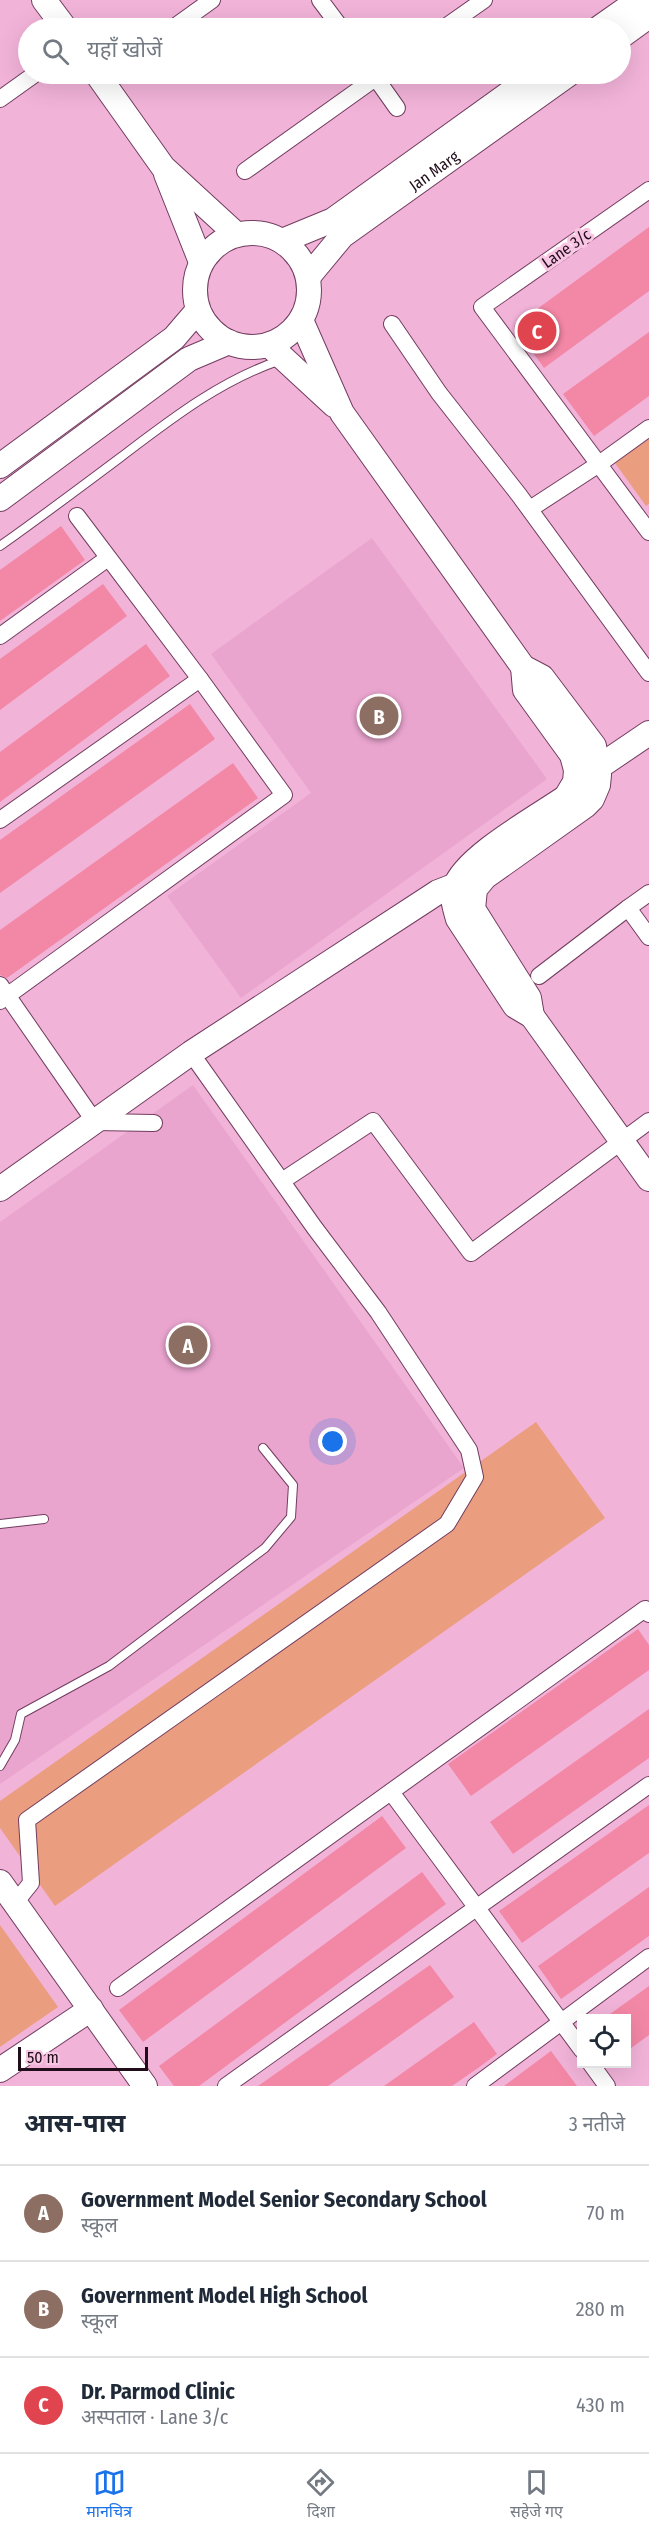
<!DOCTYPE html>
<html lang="hi">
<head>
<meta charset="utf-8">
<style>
  body { margin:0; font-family:"Fira Sans Condensed","Noto Sans Devanagari",sans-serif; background:#f6f6f7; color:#1f2937 }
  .controls { position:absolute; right:18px; bottom:18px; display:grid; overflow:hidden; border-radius:0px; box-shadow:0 6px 24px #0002 }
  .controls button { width:54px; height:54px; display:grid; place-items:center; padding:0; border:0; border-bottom:2px solid #e0e1e3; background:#fff; color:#1f2937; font:30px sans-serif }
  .scale { position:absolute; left:18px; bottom:15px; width:130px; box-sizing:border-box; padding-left:6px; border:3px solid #210c1a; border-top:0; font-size:16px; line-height:21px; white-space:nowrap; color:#210c1a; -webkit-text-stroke:4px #f8c5e3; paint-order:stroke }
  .you { position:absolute; left:333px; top:1442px; width:21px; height:21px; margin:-15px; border:4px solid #fff; border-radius:50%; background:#1a73e8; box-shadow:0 0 0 9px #1a73e833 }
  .badge { display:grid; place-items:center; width:39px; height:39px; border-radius:50%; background:#1a73e8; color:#fff; font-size:20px; font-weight:700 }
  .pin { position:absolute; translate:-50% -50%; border:3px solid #fff; box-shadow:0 2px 6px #0006 }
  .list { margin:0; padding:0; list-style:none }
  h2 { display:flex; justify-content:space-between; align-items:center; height:78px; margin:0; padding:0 24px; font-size:26px }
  h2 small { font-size:20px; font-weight:400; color:#747a83 }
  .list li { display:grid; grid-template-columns:39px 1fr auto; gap:18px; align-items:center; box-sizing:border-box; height:96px; padding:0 24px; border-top:2px solid #e0e1e3 }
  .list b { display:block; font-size:22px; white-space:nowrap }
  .list p { margin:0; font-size:20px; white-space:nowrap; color:#747a83 }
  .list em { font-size:20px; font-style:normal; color:#747a83 }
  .icon { flex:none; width:33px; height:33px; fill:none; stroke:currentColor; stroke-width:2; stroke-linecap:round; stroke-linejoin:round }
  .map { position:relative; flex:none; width:649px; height:2086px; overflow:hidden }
  .search { position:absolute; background:#fff; box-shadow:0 6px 24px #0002; left:18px; right:18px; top:18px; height:66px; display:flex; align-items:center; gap:15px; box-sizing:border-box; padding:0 21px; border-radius:33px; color:#747a83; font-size:22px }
  .sheet { height:366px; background:#fff }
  nav { display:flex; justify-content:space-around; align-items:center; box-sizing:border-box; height:84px; border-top:2px solid #e0e1e3; background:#fff; font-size:16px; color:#747a83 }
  nav a { display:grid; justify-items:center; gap:3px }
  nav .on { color:#1a73e8 }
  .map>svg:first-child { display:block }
  .built { fill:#eaa5cf }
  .park { fill:#eb9e7f }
  .building { fill:#f387a6 }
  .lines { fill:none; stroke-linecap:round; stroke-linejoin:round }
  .lane-casing { stroke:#723d5f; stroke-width:10 }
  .street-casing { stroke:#723d5f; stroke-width:18 }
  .secondary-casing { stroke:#723d5f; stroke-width:26 }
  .lane { stroke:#fff; stroke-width:8 }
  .street { stroke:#fff; stroke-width:16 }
  .secondary { stroke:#fff; stroke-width:24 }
  .labels { text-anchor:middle; stroke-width:6; stroke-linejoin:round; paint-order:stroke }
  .street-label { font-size:16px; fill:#210c1a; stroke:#f8c5e3 }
</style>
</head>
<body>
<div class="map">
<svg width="649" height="2086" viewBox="0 0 649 2086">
  <rect width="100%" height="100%" fill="#f2b3d9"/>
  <g class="built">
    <polygon points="372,538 547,779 241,998 167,896 311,793 211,654"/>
    <polygon points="193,1085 464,1468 0,1784 0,1222"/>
  </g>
  <g class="park">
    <polygon points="649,439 649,504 646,506 615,463"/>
    <polygon points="536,1422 605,1518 55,1906 0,1828 0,1801"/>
    <polygon points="0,1925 58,2007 0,2047"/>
  </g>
  <g class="building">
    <polygon points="649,227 649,291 544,368 514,326"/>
    <polygon points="649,332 649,396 594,436 563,394"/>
    <polygon points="61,526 85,560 0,621 0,570"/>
    <polygon points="103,584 127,616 0,710 0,659"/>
    <polygon points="146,644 170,676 0,802 0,752"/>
    <polygon points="190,704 215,739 0,893 0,840"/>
    <polygon points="233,763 258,798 7,978 0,975 0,930"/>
    <polygon points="638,1629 649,1645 649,1670 471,1796 448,1764"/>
    <polygon points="649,1709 649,1758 513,1854 490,1822"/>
    <polygon points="649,1805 649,1853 522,1943 499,1911"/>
    <polygon points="382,1816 406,1848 143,2042 119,2010"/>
    <polygon points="422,1872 446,1904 199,2086 174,2086 159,2066"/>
    <polygon points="649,1887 649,1936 561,1999 538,1966"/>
    <polygon points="430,1965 454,1997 378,2051 328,2086 258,2086"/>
    <polygon points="649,1986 649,2035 627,2051 627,2019 603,2019"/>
    <polygon points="474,2022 497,2054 478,2068 452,2086 384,2086"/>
    <polygon points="551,2051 577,2086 504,2086 524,2071"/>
  </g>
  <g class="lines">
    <defs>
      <g id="lane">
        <path d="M0 546C41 517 81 487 121 457 171 419 221 380 281 360"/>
        <polyline points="0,1524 44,1519"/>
        <polyline points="0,1766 15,1740 21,1714 109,1666 265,1548 291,1517 293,1485 263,1448"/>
      </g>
      <g id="street">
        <polyline points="320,0 341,28"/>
        <polyline points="173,28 212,0"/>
        <polyline points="444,28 484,0"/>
        <polyline points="373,74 397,108"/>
        <polyline points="0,99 35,74"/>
        <polyline points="245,171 381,74"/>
        <polyline points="649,190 482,307 649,532"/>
        <polyline points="392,324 439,393 519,495 649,673"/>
        <polyline points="530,509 599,464 649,428"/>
        <polyline points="0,636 108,558"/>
        <polyline points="0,820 200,679"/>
        <polyline points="649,893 628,908 649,937"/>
        <polyline points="539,976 628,908"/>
        <polyline points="0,985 95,1122 154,1123"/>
        <polyline points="0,1001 284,795 200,679 77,516"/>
        <polyline points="282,1181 373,1121 471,1253 649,1121"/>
        <polyline points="391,1792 582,2050"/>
        <polyline points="15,1903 31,1883 27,1820 447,1524 475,1477 469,1450 378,1312 314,1227 191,1053"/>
        <polyline points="118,1988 645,1609 649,1614"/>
        <polyline points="591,2064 607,2086"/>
        <polyline points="226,2086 649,1785"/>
        <polyline points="475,2086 649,1957"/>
      </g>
      <g id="secondary">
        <polyline points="44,0 65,28"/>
        <polyline points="599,28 639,0"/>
        <polyline points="620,37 649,16"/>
        <polyline points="97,74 163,167 236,234"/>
        <polyline points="166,174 201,262"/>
        <circle cx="252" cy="290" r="57"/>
        <polyline points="282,241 333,220 536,74"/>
        <path id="s1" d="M308 277 342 236 569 74"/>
        <polyline points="301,320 342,413 523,667 542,677 594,746 599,775 598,785 592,799 585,806 485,877 475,889 473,909 529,998 532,1016"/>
        <polyline points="269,345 334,405"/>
        <polyline points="0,466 174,338 198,310"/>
        <polyline points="0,499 189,359 229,342"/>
        <path d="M523 667 525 690 572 755 576 770 575 782 566 797C539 816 464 857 455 887 451 898 455 908 458 919L515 1006 532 1016 649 1179"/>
        <polyline points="587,775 649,733"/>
        <polyline points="0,1189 191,1053 438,892 456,885 469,888"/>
        <polyline points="0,1882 145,2086"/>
        <polyline points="0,2070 91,2009"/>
      </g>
    </defs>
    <use href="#lane" class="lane-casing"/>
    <use href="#street" class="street-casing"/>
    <use href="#secondary" class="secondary-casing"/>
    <use href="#lane" class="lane"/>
    <use href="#street" class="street"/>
    <use href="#secondary" class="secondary"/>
  </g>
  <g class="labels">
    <g class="street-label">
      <text dy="6" stroke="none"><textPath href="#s1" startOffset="166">Jan Marg</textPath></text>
      <text transform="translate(566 248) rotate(-35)" y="6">Lane 3/c</text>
    </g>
  </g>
</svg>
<div class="controls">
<button><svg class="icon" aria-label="locate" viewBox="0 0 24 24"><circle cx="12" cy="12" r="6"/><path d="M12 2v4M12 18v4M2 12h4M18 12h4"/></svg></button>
</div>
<div class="scale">50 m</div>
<div class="you"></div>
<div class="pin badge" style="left:188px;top:1345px;background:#8d6e63">A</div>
<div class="pin badge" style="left:379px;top:716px;background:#8d6e63">B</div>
<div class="pin badge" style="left:537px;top:331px;background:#e0444e">C</div>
<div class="search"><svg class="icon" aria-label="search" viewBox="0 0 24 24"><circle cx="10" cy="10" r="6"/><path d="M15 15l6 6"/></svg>यहाँ खोजें</div>
</div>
<section class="sheet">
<h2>आस-पास<small>3 नतीजे</small></h2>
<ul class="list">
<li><span class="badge" style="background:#8d6e63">A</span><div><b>Government Model Senior Secondary School</b><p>स्कूल</p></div><em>70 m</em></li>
<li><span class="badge" style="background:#8d6e63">B</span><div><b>Government Model High School</b><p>स्कूल</p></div><em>280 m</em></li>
<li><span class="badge" style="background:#e0444e">C</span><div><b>Dr. Parmod Clinic</b><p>अस्पताल · Lane 3/c</p></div><em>430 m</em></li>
</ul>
</section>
<nav>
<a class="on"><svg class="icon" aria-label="map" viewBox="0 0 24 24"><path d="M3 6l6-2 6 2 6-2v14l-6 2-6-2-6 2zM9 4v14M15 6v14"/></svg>मानचित्र</a>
<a><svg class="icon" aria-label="directions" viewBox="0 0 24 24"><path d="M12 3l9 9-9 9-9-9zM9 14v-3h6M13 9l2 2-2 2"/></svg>दिशा</a>
<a><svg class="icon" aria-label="saved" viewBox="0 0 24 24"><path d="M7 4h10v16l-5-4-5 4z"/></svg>सहेजे गए</a>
</nav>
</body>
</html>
